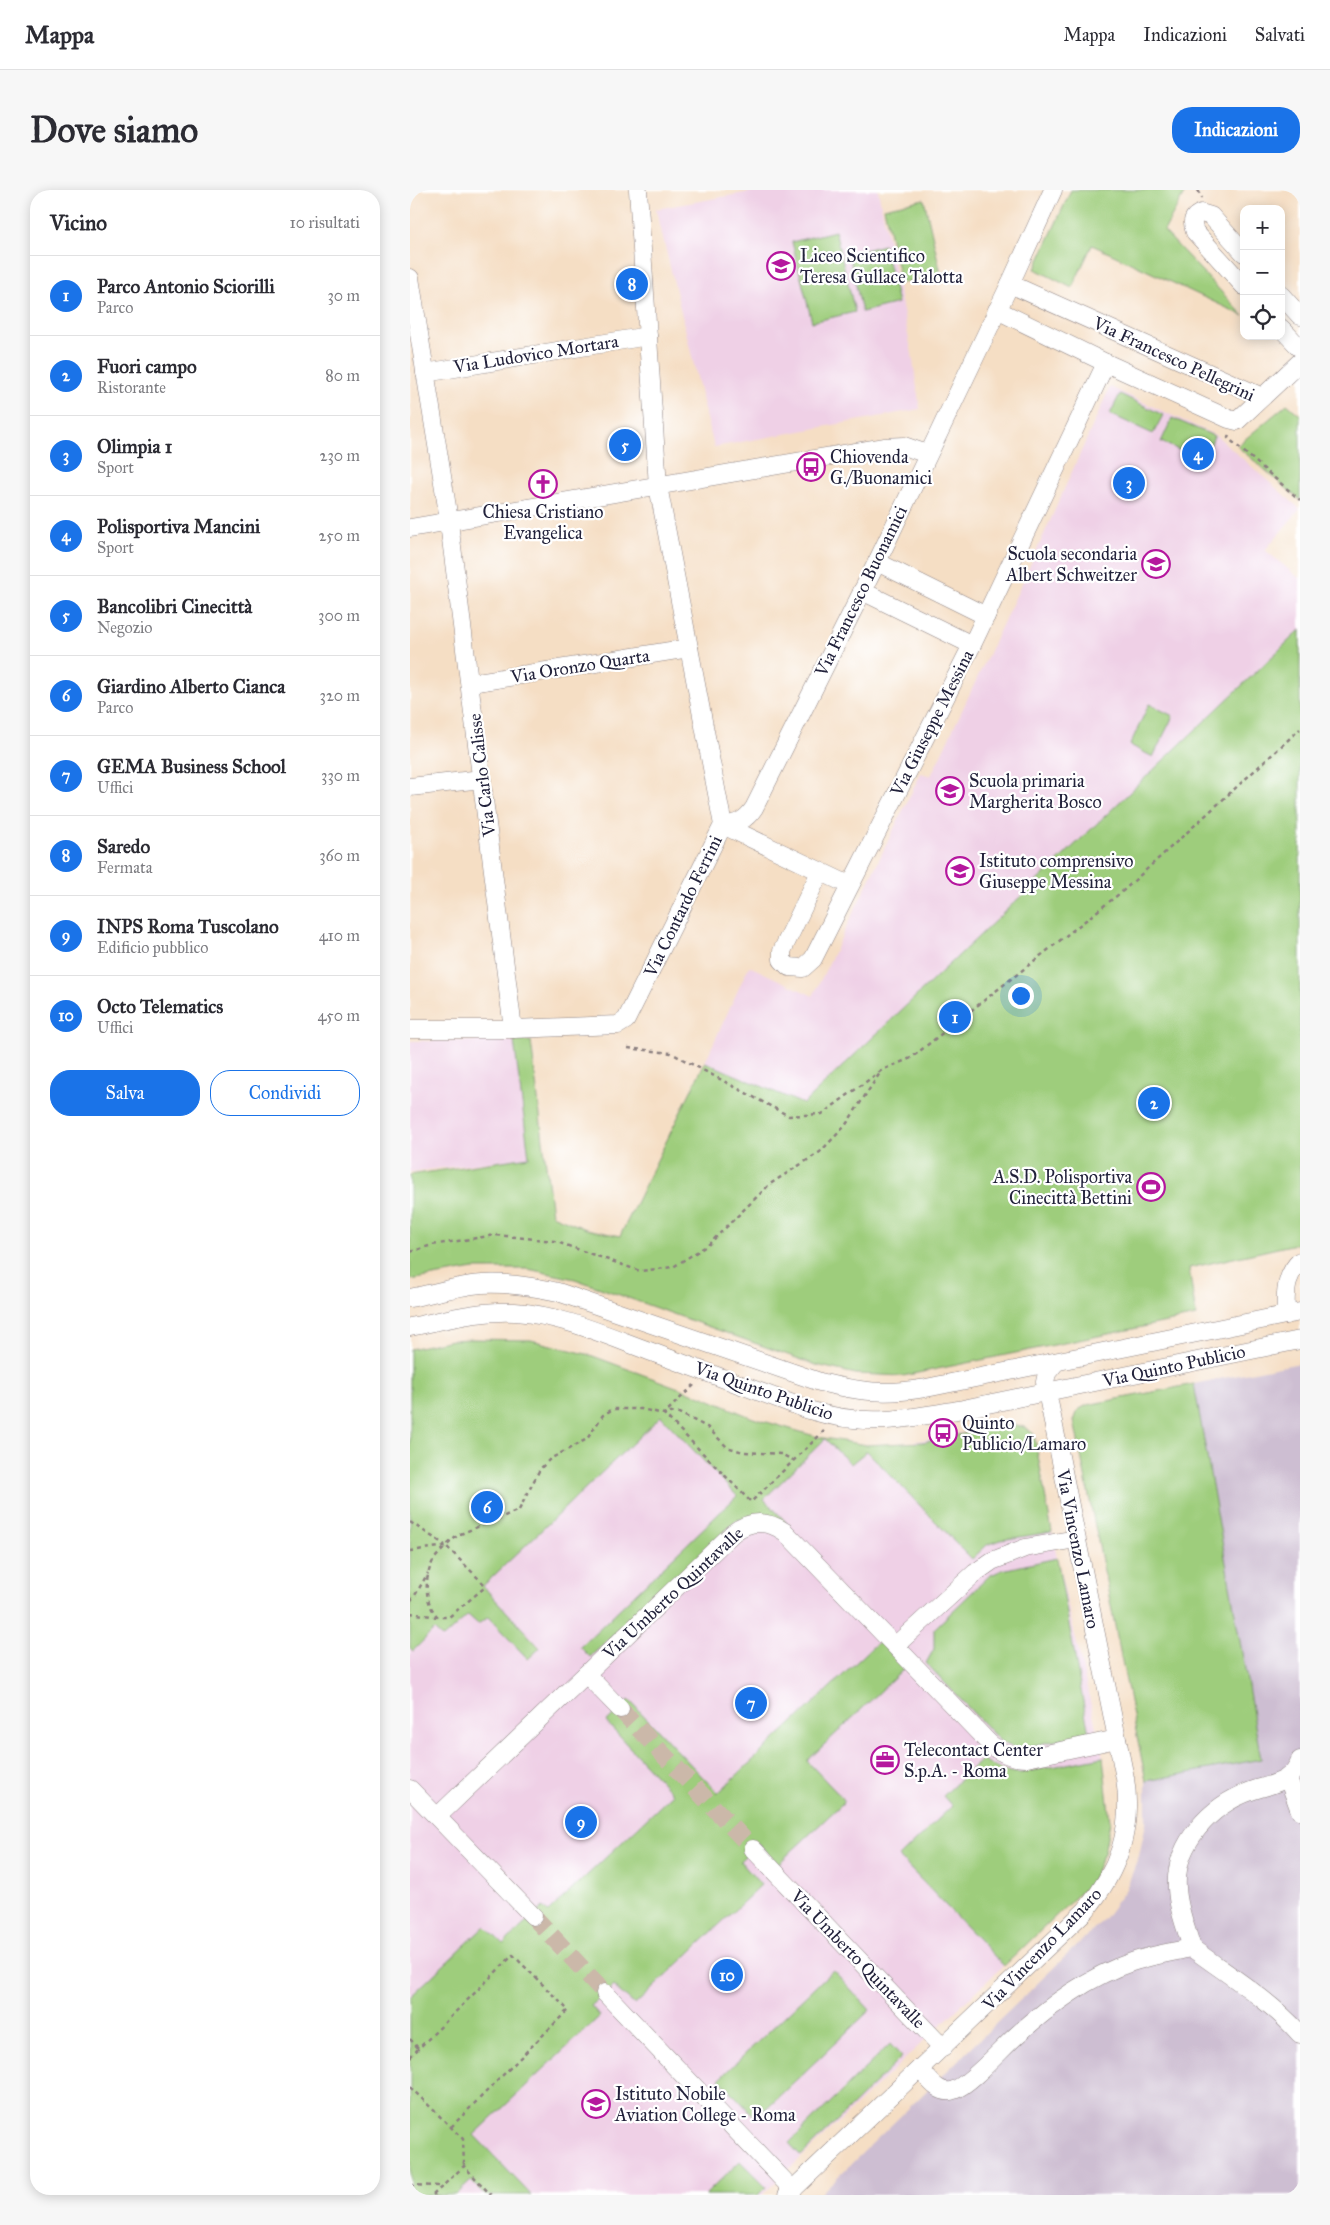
<!DOCTYPE html>
<html lang="it">
<head>
<meta charset="utf-8">
<style>
  body { margin:0; font-family:"IM FELL Great Primer",serif; background:#f7f7f7; color:#2b2b33 }
  .controls { position:absolute; right:15px; top:15px; display:grid; overflow:hidden; border-radius:10px; box-shadow:0 2px 12px #0003 }
  .controls button { width:45px; height:45px; display:grid; place-items:center; padding:0; border:0; border-bottom:1px solid #e1e1e2; background:#fff; color:#2b2b33; font:25px sans-serif }
  .you { position:absolute; left:610px; top:805px; width:18px; height:18px; margin:-12px; border:4px solid #fff; border-radius:50%; background:#1a73e8; box-shadow:0 0 0 8px #1a73e833 }
  .badge { display:grid; place-items:center; width:32px; height:32px; border-radius:50%; background:#1a73e8; color:#fff; font-size:16px; font-weight:700 }
  .pin { position:absolute; translate:-50% -50%; border:2px solid #fff; box-shadow:0 1px 5px #0006 }
  .list { margin:0; padding:0; list-style:none }
  h2 { display:flex; justify-content:space-between; align-items:center; height:65px; margin:0; padding:0 20px; font-size:21px }
  h2 small { font-size:16px; font-weight:400; color:#7c7c81 }
  .list li { display:grid; grid-template-columns:32px 1fr auto; gap:15px; align-items:center; box-sizing:border-box; height:80px; padding:0 20px; border-top:1px solid #e1e1e2 }
  .list b { display:block; font-size:19px; white-space:nowrap }
  .list p { margin:0; font-size:16px; white-space:nowrap; color:#7c7c81 }
  .list em { font-size:16px; font-style:normal; color:#7c7c81 }
  .actions { display:flex; gap:10px; padding:15px 20px }
  .actions a { flex:1; padding:11px 0; border:1px solid #1a73e8; border-radius:20px; text-align:center; font-size:18px; color:#1a73e8 }
  .actions .main { background:#1a73e8; color:#fff }
  .icon { flex:none; width:28px; height:28px; fill:none; stroke:currentColor; stroke-width:2; stroke-linecap:round; stroke-linejoin:round }
  .map { position:relative; flex:none; width:890px; height:2005px; overflow:hidden; border-radius:20px }
  header { display:flex; align-items:center; gap:30px; box-sizing:border-box; height:70px; padding:0 25px; background:#fff; border-bottom:1px solid #e1e1e2 }
  header strong { font-size:24px }
  nav { display:flex; gap:28px; margin-inline-start:auto; font-size:18px }
  .intro { display:flex; align-items:center; justify-content:space-between; box-sizing:border-box; height:120px; padding:0 30px }
  h1 { margin:0; font-size:35px }
  .button { padding:12px 22px; border-radius:20px; background:#1a73e8; color:#fff; font-size:18px; font-weight:700 }
  main { display:flex; gap:30px; padding:0 30px }
  aside { flex:1; background:#fff; border-radius:20px; box-shadow:0 2px 12px #0003 }
  .map>svg:first-child { display:block }
  .built { fill:#efd0e6 }
  .industrial { fill:#cdbed2 }
  .green { fill:#9ecd7b; stroke:#60785b }
  .lines { fill:none; stroke-linecap:round; stroke-linejoin:round }
  .minor-tunnel { stroke:#cbb8a9; stroke-width:18; stroke-dasharray:18 9; stroke-linecap:butt }
  .minor-casing { stroke:#8c8080; stroke-width:19 }
  .path { stroke:#8c8080; stroke-width:2.5; stroke-dasharray:4 4; stroke-linecap:butt }
  .minor { stroke:#fff; stroke-width:18 }
  .labels { text-anchor:middle; stroke-width:4.5; stroke-linejoin:round; paint-order:stroke }
  .poi-label { font-size:18px; fill:#22223b; stroke:#fff; text-anchor:start }
  .street-label { font-size:18px; fill:#22223b; stroke:#fff }
</style>
</head>
<body>
<header>
<strong>Mappa</strong>
<nav><a>Mappa</a><a>Indicazioni</a><a>Salvati</a></nav>
</header>
<div class="intro"><h1>Dove siamo</h1><a class="button">Indicazioni</a></div>
<main>
<aside>
<h2>Vicino<small>10 risultati</small></h2>
<ul class="list">
<li><span class="badge">1</span><div><b>Parco Antonio Sciorilli</b><p>Parco</p></div><em>30 m</em></li>
<li><span class="badge">2</span><div><b>Fuori campo</b><p>Ristorante</p></div><em>80 m</em></li>
<li><span class="badge">3</span><div><b>Olimpia 1</b><p>Sport</p></div><em>230 m</em></li>
<li><span class="badge">4</span><div><b>Polisportiva Mancini</b><p>Sport</p></div><em>250 m</em></li>
<li><span class="badge">5</span><div><b>Bancolibri Cinecittà</b><p>Negozio</p></div><em>300 m</em></li>
<li><span class="badge">6</span><div><b>Giardino Alberto Cianca</b><p>Parco</p></div><em>320 m</em></li>
<li><span class="badge">7</span><div><b>GEMA Business School</b><p>Uffici</p></div><em>330 m</em></li>
<li><span class="badge">8</span><div><b>Saredo</b><p>Fermata</p></div><em>360 m</em></li>
<li><span class="badge">9</span><div><b>INPS Roma Tuscolano</b><p>Edificio pubblico</p></div><em>410 m</em></li>
<li><span class="badge">10</span><div><b>Octo Telematics</b><p>Uffici</p></div><em>450 m</em></li>
</ul>
<div class="actions"><a class="main">Salva</a><a>Condividi</a></div>
</aside>
<div class="map">
<svg width="890" height="2005" viewBox="0 0 890 2005">
  <rect width="100%" height="100%" fill="#fff"/>
  <filter id="ink" filterUnits="userSpaceOnUse"><feTurbulence type="fractalNoise" baseFrequency=".02" numOctaves="2"/><feDisplacementMap in="SourceGraphic" scale="10" xChannelSelector="R" yChannelSelector="G"/><feConvolveMatrix kernelMatrix="1 2 1 2 8 2 1 2 1" color-interpolation-filters="sRGB"/></filter>
  <filter id="wash" filterUnits="userSpaceOnUse"><feTurbulence type="fractalNoise" baseFrequency=".0096" numOctaves="4" result="noise"/><feDisplacementMap in="SourceGraphic" scale="20" xChannelSelector="R" yChannelSelector="G"/><feGaussianBlur stdDeviation="1.12" result="paint"/><feColorMatrix in="noise" values="0 0 0 0 0 0 0 0 0 0 0 0 0 0 0 0 0 1.4 0 .05"/><feComposite in="paint" operator="in"/></filter>
  <g filter="url(#wash)">
    <rect width="100%" height="100%" fill="#f5dec4"/>
    <g class="built">
      <polygon points="351,0 468,0 502,164 510,219 304,257 246,19"/>
      <polygon points="700,197 807,246 890,319 855,360 890,389 890,440 393,914 295,872 339,776 403,806 511,583 521,586 613,391"/>
      <polygon points="0,851 104,851 119,967 0,982"/>
      <polygon points="251,1226 327,1306 415,1249 441,1274 457,1260 602,1234 614,1237 624,1244 647,1368 693,1567 700,1632 694,1663 681,1692 352,2005 0,2005 0,1458 3,1460 25,1439 33,1448 58,1424 78,1427 119,1469 130,1457 74,1398 74,1394"/>
    </g>
    <polygon class="industrial" points="890,1173 890,2005 409,2005 694,1729 716,1699 729,1666 736,1633 736,1591 851,1568 784,1194"/>
    <g class="green">
      <polygon points="661,0 776,0 754,41 834,126 682,55 662,98 625,79"/>
      <polygon points="514,9 531,84 491,93 474,18"/>
      <polygon points="425,41 445,122 402,132 382,52"/>
      <polygon points="474,55 488,113 452,122 439,64"/>
      <polygon points="710,204 753,225 743,244 700,224"/>
      <polygon points="877,214 890,225 890,310 827,256"/>
      <polygon points="762,228 804,246 794,271 751,252"/>
      <polygon points="890,440 890,1053 779,1078 786,1126 493,1186 446,1184 406,1175 165,1089 118,1079 64,1079 0,1090 0,985 119,967 104,851 121,851 142,1025 176,1039 210,1046 295,872 393,914"/>
      <polygon points="739,514 763,526 743,567 720,555"/>
      <polygon points="63,1149 121,1150 180,1165 293,1207 343,1228 408,1247 456,1255 513,1252 602,1234 614,1237 624,1244 642,1342 591,1350 577,1355 562,1369 457,1261 441,1274 415,1249 354,1309 377,1333 356,1326 327,1330 180,1467 170,1457 327,1306 251,1226 73,1396 130,1458 118,1469 78,1427 68,1434 58,1425 33,1448 24,1440 3,1461 0,1458 0,1159 42,1150"/>
      <polygon points="784,1194 851,1569 736,1591 664,1231 668,1220 677,1215"/>
      <polygon points="647,1368 679,1544 610,1558 602,1557 591,1552 516,1473 524,1459 524,1439 579,1386 592,1380"/>
      <polygon points="469,1451 495,1478 397,1571 435,1611 368,1674 348,1653 330,1671 351,1695 225,1815 203,1796 181,1816 190,1826 64,1945 121,2005 75,2005 61,1991 46,2005 0,2005 0,1807 75,1736 93,1754 133,1717 138,1722 263,1604 196,1532 219,1510 308,1603"/>
      <path d="M693 1567 700 1632 694 1663 681 1692 594 1776 489 1667 542 1616 533 1606 572 1569C584 1577 595 1583 611 1583Z"/>
      <polygon points="423,1780 460,1820 346,1928 309,1889"/>
      <polygon points="480,1854 492,1867 391,1966 379,1953"/>
      <polygon points="330,1971 356,1997 348,2005 295,2005"/>
    </g>
  </g>
  <g filter="url(#ink)">
    <g class="lines">
      <g class="minor-tunnel">
        <polyline points="210,1519 343,1659"/>
        <polyline points="123,1726 195,1803"/>
      </g>
      <defs>
        <g id="minor">
          <path d="M834 63 801 26 791 23C781 27 782 34 785 42L834 96"/>
          <polyline points="0,88 37,317 103,839"/>
          <polyline points="600,94 852,207"/>
          <polyline points="871,105 890,126"/>
          <polyline points="587,120 696,173 819,229 827,231 890,172"/>
          <polyline points="871,138 890,158"/>
          <polyline points="15,183 238,146"/>
          <polyline points="0,338 474,257 494,256 517,264"/>
          <polyline points="467,372 576,426"/>
          <polyline points="452,401 562,455"/>
          <polyline points="61,493 279,458"/>
          <polyline points="0,597 72,589"/>
          <path d="M313 635C327 635 336 630 344 618L467 372 600 94 643 0"/>
          <polyline points="313,635 439,695"/>
          <polyline points="410,682 372,761 372,770 379,777 393,778 403,769 562,455 696,173"/>
          <polyline points="0,839 103,839 208,835 216,830 313,635 248,296 228,0"/>
          <path d="M0 1108C20 1104 41 1098 62 1095 90 1091 120 1096 148 1102L410 1192C450 1202 475 1205 516 1198L890 1122"/>
          <path d="M876 1125C875 1106 875 1085 890 1071"/>
          <path d="M0 1137C35 1130 69 1120 105 1122 151 1125 195 1145 239 1161 292 1181 346 1200 399 1220 458 1238 495 1229 553 1219L890 1150"/>
          <polyline points="486,1455 565,1383 582,1371 615,1358 666,1349"/>
          <polyline points="176,1484 210,1519"/>
          <polyline points="878,1588 890,1621"/>
          <polyline points="0,1599 123,1726"/>
          <path d="M28 1626 323 1343C340 1330 357 1330 375 1342L578 1552C589 1563 602 1568 617 1568L707 1549"/>
          <polyline points="343,1659 533,1858"/>
          <path d="M782 1758C776 1738 768 1719 767 1698 764 1654 801 1615 841 1601 861 1594 882 1593 890 1570"/>
          <polyline points="195,1803 383,2000"/>
          <path d="M510 1879C518 1888 529 1906 544 1900 561 1894 592 1858 607 1845 641 1815 679 1786 722 1772 742 1765 762 1762 782 1758 818 1785 860 1810 890 1844"/>
          <path d="M377 2005 676 1720C708 1681 723 1640 715 1588L635 1192 637 1183 646 1172"/>
        </g>
      </defs>
      <use href="#minor" class="minor-casing"/>
      <g class="path">
        <polyline points="788,0 792,8"/>
        <polyline points="819,245 818,248 890,310"/>
        <polyline points="218,858 261,863 379,926 412,924 472,880 501,868 511,860 714,700 890,539"/>
        <polyline points="0,1062 22,1055 86,1045 144,1051 230,1081 263,1077 298,1055 360,994 410,962 435,936 470,883"/>
        <polyline points="284,1195 254,1224 341,1312 414,1241"/>
        <polyline points="0,1332 35,1355"/>
        <path d="M0 1361 36 1356C32 1361 26 1366 23 1371 14 1388 14 1413 28 1427"/>
        <polyline points="74,1394 36,1356 48,1345 109,1320 130,1279 140,1269 177,1249 193,1225 203,1219 231,1219 254,1224 267,1222 297,1237 317,1257 333,1262 371,1264 383,1270"/>
        <polyline points="0,1411 4,1407 18,1383"/>
        <polyline points="0,1423 28,1427 39,1427 74,1398"/>
        <polyline points="0,1849 9,1859"/>
        <polyline points="0,1867 103,1765 158,1820 41,1937"/>
        <polyline points="0,1897 53,1949 54,1976"/>
        <polyline points="0,1995 31,1996"/>
        <polyline points="23,2005 54,1976 81,2005"/>
      </g>
      <use href="#minor" class="minor"/>
    </g>
  </g>
  <defs>
    <symbol id="school-ring" viewBox="-11 -11 22 22"><circle r="9.5" fill="#fff" stroke="#b5179e" stroke-width="1.5"/><path d="M0-5L7-2L0 1L-7-2ZM-4 1L0 2.5L4 1V4Q0 6-4 4Z" fill="#b5179e"/></symbol>
    <symbol id="bus-ring" viewBox="-11 -11 22 22"><circle r="9.5" fill="#fff" stroke="#b5179e" stroke-width="1.5"/><path d="M-5-6H5V4H4V6H2V4H-2V6H-4V4H-5ZM-3.5-4V0h7V-4ZM-3.5 1.2v1.5H-2V1.2ZM2 1.2v1.5H3.5V1.2Z" fill="#b5179e"/></symbol>
    <symbol id="church-ring" viewBox="-11 -11 22 22"><circle r="9.5" fill="#fff" stroke="#b5179e" stroke-width="1.5"/><path d="M-1.2-6h2.4v3.5h3.3v2.4h-3.3V6h-2.4V-.1h-3.3v-2.4h3.3Z" fill="#b5179e"/></symbol>
    <symbol id="stadium-ring" viewBox="-11 -11 22 22"><circle r="9.5" fill="#fff" stroke="#b5179e" stroke-width="1.5"/><path d="M0-5a6.5 5 0 1 0 0 10a6.5 5 0 1 0 0-10ZM-3.5-1.8h7v3.6h-7Z" fill="#b5179e"/></symbol>
    <symbol id="office-ring" viewBox="-11 -11 22 22"><circle r="9.5" fill="#fff" stroke="#b5179e" stroke-width="1.5"/><path d="M-6-3h4V-5.5h4V-3h4V5H-6ZM-1-4.5V-3h2v-1.5ZM-6 0V1H6V0Z" fill="#b5179e"/></symbol>
    <symbol id="university-ring" viewBox="-11 -11 22 22"><circle r="9.5" fill="#fff" stroke="#b5179e" stroke-width="1.5"/><path d="M0-5L7-2L0 1L-7-2ZM-4 1L0 2.5L4 1V4Q0 6-4 4Z" fill="#b5179e"/></symbol>
  </defs>
  <g fill-rule="evenodd">
    <use href="#school-ring" x="355" y="60" width="32" height="32"/>
    <use href="#bus-ring" x="385" y="261" width="32" height="32"/>
    <use href="#church-ring" x="117" y="278" width="32" height="32"/>
    <use href="#school-ring" x="730" y="358" width="32" height="32"/>
    <use href="#school-ring" x="524" y="585" width="32" height="32"/>
    <use href="#school-ring" x="534" y="665" width="32" height="32"/>
    <use href="#stadium-ring" x="725" y="981" width="32" height="32"/>
    <use href="#bus-ring" x="517" y="1227" width="32" height="32"/>
    <use href="#office-ring" x="459" y="1554" width="32" height="32"/>
    <use href="#university-ring" x="170" y="1898" width="32" height="32"/>
  </g>
  <g class="labels">
    <g class="poi-label">
      <text x="390" y="72">Liceo Scientifico<tspan x="390" dy="21">Teresa Gullace Talotta</tspan></text>
      <text x="420" y="273">Chiovenda<tspan x="420" dy="21">G./Buonamici</tspan></text>
      <text x="133" y="328" text-anchor="middle">Chiesa Cristiano<tspan x="133" dy="21">Evangelica</tspan></text>
      <text x="727" y="370" text-anchor="end">Scuola secondaria<tspan x="727" dy="21">Albert Schweitzer</tspan></text>
      <text x="559" y="597">Scuola primaria<tspan x="559" dy="21">Margherita Bosco</tspan></text>
      <text x="569" y="677">Istituto comprensivo<tspan x="569" dy="21">Giuseppe Messina</tspan></text>
      <text x="722" y="993" text-anchor="end">A.S.D. Polisportiva<tspan x="722" dy="21">Cinecittà Bettini</tspan></text>
      <text x="552" y="1239">Quinto<tspan x="552" dy="21">Publicio/Lamaro</tspan></text>
      <text x="494" y="1566">Telecontact Center<tspan x="494" dy="21">S.p.A. - Roma</tspan></text>
      <text x="205" y="1910">Istituto Nobile<tspan x="205" dy="21">Aviation College - Roma</tspan></text>
    </g>
    <g class="street-label">
      <text transform="translate(126 164) rotate(-9)" y="6">Via Ludovico Mortara</text>
      <text transform="translate(764 169) rotate(25)" y="6">Via Francesco Pellegrini</text>
      <text transform="translate(451 401) rotate(-64)" y="6">Via Francesco Buonamici</text>
      <text transform="translate(170 476) rotate(-9)" y="6">Via Oronzo Quarta</text>
      <text transform="translate(522 533) rotate(-63)" y="6">Via Giuseppe Messina</text>
      <text transform="translate(72 585) rotate(-97)" y="6">Via Carlo Calisse</text>
      <text transform="translate(273 716) rotate(-64)" y="6">Via Contardo Ferrini</text>
      <text transform="translate(764 1176) rotate(-12)" y="6">Via Quinto Publicio</text>
      <text transform="translate(354 1201) rotate(19)" y="6">Via Quinto Publicio</text>
      <text transform="translate(668 1359) rotate(79)" y="6">Via Vincenzo Lamaro</text>
      <text transform="translate(263 1403) rotate(-43)" y="6">Via Umberto Quintavalle</text>
      <text transform="translate(632 1759) rotate(-46)" y="6">Via Vincenzo Lamaro</text>
      <text transform="translate(448 1769) rotate(46)" y="6">Via Umberto Quintavalle</text>
    </g>
  </g>
</svg>
<div class="controls">
<button>+</button>
<button>−</button>
<button><svg class="icon" aria-label="locate" viewBox="0 0 24 24"><circle cx="12" cy="12" r="6"/><path d="M12 2v4M12 18v4M2 12h4M18 12h4"/></svg></button>
</div>
<div class="you"></div>
<div class="pin badge" style="left:545px;top:827px">1</div>
<div class="pin badge" style="left:744px;top:913px">2</div>
<div class="pin badge" style="left:719px;top:293px">3</div>
<div class="pin badge" style="left:788px;top:264px">4</div>
<div class="pin badge" style="left:215px;top:255px">5</div>
<div class="pin badge" style="left:77px;top:1317px">6</div>
<div class="pin badge" style="left:341px;top:1513px">7</div>
<div class="pin badge" style="left:222px;top:94px">8</div>
<div class="pin badge" style="left:171px;top:1632px">9</div>
<div class="pin badge" style="left:317px;top:1785px">10</div>
</div>
</main>
</body>
</html>
